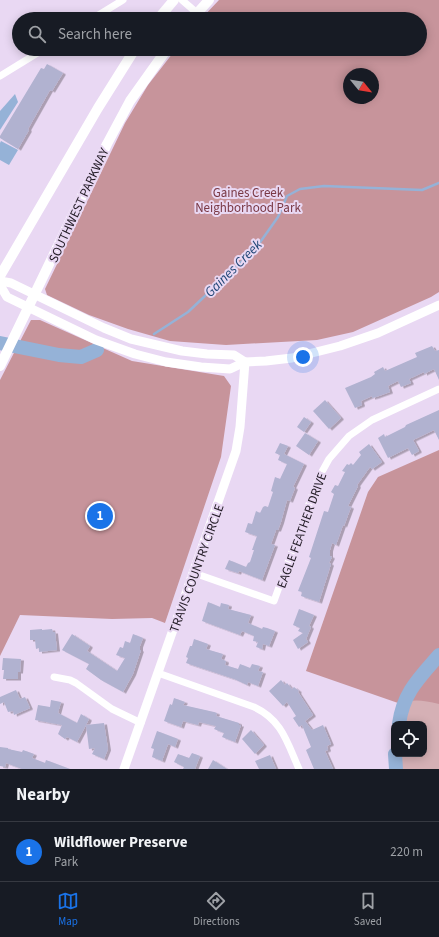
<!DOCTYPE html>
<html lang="en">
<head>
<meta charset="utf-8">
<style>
  body { margin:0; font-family:"Source Sans 3",sans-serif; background:#242831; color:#f1f3f6 }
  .controls { position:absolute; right:12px; bottom:12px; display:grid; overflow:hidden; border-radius:8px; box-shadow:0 2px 10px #0003 }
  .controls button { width:36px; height:36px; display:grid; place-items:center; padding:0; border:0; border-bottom:1px solid #363941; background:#171b24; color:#f1f3f6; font:20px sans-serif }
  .compass { position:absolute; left:343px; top:68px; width:36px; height:36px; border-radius:50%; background:#171b24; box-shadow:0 2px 10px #0003; rotate:120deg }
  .you { position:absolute; left:303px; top:357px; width:14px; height:14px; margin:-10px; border:3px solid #fff; border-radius:50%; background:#1a73e8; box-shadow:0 0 0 6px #1a73e833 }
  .badge { display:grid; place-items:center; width:26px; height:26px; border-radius:50%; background:#1a73e8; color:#fff; font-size:13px; font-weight:700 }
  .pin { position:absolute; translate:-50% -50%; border:2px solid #fff; box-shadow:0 1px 4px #0006 }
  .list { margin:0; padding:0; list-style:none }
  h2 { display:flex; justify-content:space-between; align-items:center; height:52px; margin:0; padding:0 16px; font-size:17px }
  h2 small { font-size:13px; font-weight:400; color:#9ea1a6 }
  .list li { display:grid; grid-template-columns:26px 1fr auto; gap:12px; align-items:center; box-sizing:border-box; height:60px; padding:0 16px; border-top:1px solid #363941 }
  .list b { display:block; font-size:15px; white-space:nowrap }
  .list p { margin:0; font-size:13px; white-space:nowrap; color:#9ea1a6 }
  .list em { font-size:13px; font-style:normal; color:#9ea1a6 }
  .icon { flex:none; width:22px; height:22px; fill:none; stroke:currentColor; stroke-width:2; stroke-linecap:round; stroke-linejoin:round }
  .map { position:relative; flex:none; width:439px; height:769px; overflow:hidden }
  .search { position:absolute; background:#171b24; box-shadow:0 2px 10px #0003; left:12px; right:12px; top:12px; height:44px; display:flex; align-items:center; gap:10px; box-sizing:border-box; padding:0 14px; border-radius:22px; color:#9ea1a6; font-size:15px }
  .sheet { height:112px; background:#171b24 }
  nav { display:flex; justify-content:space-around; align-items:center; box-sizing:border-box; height:56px; border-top:1px solid #363941; background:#171b24; font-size:11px; color:#9ea1a6 }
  nav a { display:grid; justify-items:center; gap:2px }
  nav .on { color:#1a73e8 }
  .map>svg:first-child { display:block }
  .green { fill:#d5b0b5; fill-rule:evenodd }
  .forest { fill:#c7949b; fill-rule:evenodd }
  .water { fill:#95b2d7 }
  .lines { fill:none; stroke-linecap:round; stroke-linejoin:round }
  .stream { stroke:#95b2d7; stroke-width:2.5 }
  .river { stroke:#95b2d7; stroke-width:14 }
  .building { fill:#b1b2d0; filter:url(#shadow) }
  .minor { stroke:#fff; stroke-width:7 }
  .tertiary { stroke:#fff; stroke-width:9 }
  .secondary { stroke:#fff; stroke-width:10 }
  .labels { text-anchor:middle; stroke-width:4; stroke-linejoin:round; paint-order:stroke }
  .park-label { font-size:13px; fill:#793844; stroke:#e9d8f3 }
  .street-label { font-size:13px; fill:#221b25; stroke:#e9d8f3 }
  .water-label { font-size:14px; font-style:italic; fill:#204676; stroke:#e9d8f3 }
</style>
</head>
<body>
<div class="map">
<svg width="439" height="769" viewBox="0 0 439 769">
  <defs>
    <filter id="shadow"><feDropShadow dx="3" dy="1.5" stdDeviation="0" flood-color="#0004"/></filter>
  </defs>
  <rect width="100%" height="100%" fill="#e9d8f3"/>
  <path class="green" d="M439 650V769H391L394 718 400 693ZM394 724H424V754H394Z"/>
  <g class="forest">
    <path d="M219 0H439V292L431 297 353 332 317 340 226 345 170 341 128 329 89 315 47 295 45 289 125 123 148 85 176 49H420V19H201ZM349 74H373V98H349Z"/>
    <polygon points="31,320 40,320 132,361 224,376 231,386 221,457 165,623 152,618 112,619 20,615 0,656 0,380"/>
    <path d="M439 450V704C423 700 414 699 398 703L306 671 368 492 378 477Z"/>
  </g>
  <g class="water">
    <polygon points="15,94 18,102 0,130 0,111"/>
    <polygon points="1,141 18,150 9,165 0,160 0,143"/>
  </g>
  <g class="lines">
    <polyline class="stream" points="154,334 188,312 256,248 278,217 287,196 300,189 324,186 422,190 439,183"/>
    <g class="river">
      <polyline points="0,343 59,355 81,357 97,350"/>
      <path d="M399 724C403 693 419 678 439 655"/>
      <polyline points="395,754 396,769"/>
    </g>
  </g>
  <g class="building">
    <polygon points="47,64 63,73 52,91 50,90 28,129 29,130 18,149 0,138 0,136 41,68 44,69"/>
    <polygon points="432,346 435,351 439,350 439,380 434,369 424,374 424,372 409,379 411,383 401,387 398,381 388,386 390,392 376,397 372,398 372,396 361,401 362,405 355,408 345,388 371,377 375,374 374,372 383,367 385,371 417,357 415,353"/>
    <polygon points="325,400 341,418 329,429 313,411"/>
    <polygon points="439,410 439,440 434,430 413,440 419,451 412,455 408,448 388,458 378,438 384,434 385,437 405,427 406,425"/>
    <polygon points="304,417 311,422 304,432 297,427"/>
    <polygon points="305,433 318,441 309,455 296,446"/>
    <polygon points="280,443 288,446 284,454 304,464 293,487 295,488 290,501 287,500 281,522 278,530 276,530 271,544 275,545 262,580 239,571 238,573 225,569 229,560 246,567 248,563 250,562 254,550 252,550 257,536 245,532 248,523 252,524 256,511 260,513 263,507 265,506 268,507 273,492 271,491 275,477 280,479 287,464 278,460 280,455 275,453"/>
    <polygon points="369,444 382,462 372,469 370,467 357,485 358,486 348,506 351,507 344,526 343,525 336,545 332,543 330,550 330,556 332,557 329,563 331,564 319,602 301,596 302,592 298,591 311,558 309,557 324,511 328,512 334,494 331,492 335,485 338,486 345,472 342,471 347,464 349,465 351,463 353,465 361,455 359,452"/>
    <polygon points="208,602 220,607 221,603 229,605 228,609 251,615 248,623 262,629 263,627 267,628 275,631 269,646 263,644 262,649 256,647 258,642 253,641 254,636 242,631 240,635 202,621"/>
    <polygon points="299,609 314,615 309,626 311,627 306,639 308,642 298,649 293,640 303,633 298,631 300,628 293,625"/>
    <polygon points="42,629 42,630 52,629 53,632 55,632 57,650 39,652 39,648 36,649 35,640 30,640 30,630"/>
    <polygon points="72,634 90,646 87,651 117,671 125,658 116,655 120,647 123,648 125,641 130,643 133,634 143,638 140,646 140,650 141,650 133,674 123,692 101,680 86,669 89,664 62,650"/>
    <polygon points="194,639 208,644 206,649 223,654 221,659 226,661 225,665 238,669 240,664 250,668 252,664 260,666 258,671 263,672 258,686 248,682 247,685 234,679 186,663 188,658 186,657 190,646 192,646"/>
    <polygon points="3,658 21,659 20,672 18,672 18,679 3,679 4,670 2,670"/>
    <polygon points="281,680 285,685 287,683 292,689 294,687 299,691 298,692 313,715 305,721 312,730 323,725 331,744 327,746 328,750 325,751 333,769 314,769 306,750 311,747 302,725 299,727 293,718 296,716 287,702 283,706 269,691"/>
    <polygon points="16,690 20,699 25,697 30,708 14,715 13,711 8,712 4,702 0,704 0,697"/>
    <polygon points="174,698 185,702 183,705 214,712 217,713 216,716 239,723 239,725 241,725 235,742 222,737 224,733 214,729 216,726 199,722 198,725 183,721 181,727 164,721 170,704 172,705"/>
    <polygon points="51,700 61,702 58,713 77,723 81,714 89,719 86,725 104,723 108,749 104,759 92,754 95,748 89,749 86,725 77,742 67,737 65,739 58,734 62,725 35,720 38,705 50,707"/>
    <polygon points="251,730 264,745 255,754 242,739"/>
    <polygon points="157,731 178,739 175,747 168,744 162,761 152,757 154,749 151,748"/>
    <polygon points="0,747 8,748 8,749 22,752 23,750 34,754 32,758 45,763 46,760 70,769 22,769 6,763 5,767 0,766"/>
    <polygon points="192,753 200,756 195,769 183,769 184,767 174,762 178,754 189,758"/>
    <polygon points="270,755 276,769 259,769 255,761"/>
    <polygon points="213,760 227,769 208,769"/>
  </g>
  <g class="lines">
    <g class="minor">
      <polyline points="182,0 197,13"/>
      <polyline points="92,19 123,0"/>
      <polyline points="0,76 44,49"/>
      <polyline points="194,573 274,601 318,479 329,459 349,436 372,420 439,389"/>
      <path d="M158 673 254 707C282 720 287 742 299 769"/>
      <polyline points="54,677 70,680 76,683 112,709 141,723"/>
    </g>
    <g class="tertiary">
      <polyline points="0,281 11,283 104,328 131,339 182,351 207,354 234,355 245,362"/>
      <polyline points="0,285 7,297 96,340 135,354 166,362 201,367 230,369 245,362 266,361 292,358 340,346 378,333 439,305"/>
      <polyline points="124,769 236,451 240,427 245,362"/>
    </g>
    <g class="secondary">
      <polyline points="158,19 174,0"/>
      <polyline points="192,19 209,0"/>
      <polyline points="0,276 98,108 135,49"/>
      <polyline points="0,366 107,144 130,101 167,49"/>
    </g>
  </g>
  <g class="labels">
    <g class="park-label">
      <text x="248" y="197">Gaines Creek<tspan x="248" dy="15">Neighborhood Park</tspan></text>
    </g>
    <g class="street-label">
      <text transform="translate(78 205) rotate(-65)" y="5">SOUTHWEST PARKWAY</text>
      <text transform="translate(301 530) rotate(-70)" y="5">EAGLE FEATHER DRIVE</text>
      <text transform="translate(196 568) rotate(-70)" y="5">TRAVIS COUNTRY CIRCLE</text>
    </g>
    <g class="water-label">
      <text transform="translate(233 268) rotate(-45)" y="5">Gaines Creek</text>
    </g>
  </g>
</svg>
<div class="controls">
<button><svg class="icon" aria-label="locate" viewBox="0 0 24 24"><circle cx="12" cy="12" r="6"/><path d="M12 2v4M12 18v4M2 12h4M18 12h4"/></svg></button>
</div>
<svg class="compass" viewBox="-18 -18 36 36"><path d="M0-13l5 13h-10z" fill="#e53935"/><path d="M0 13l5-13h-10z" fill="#9ea1a6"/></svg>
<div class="you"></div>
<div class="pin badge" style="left:100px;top:516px">1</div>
<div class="search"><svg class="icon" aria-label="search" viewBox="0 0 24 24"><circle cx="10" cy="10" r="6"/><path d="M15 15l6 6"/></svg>Search here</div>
</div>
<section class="sheet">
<h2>Nearby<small></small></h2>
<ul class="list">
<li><span class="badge">1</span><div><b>Wildflower Preserve</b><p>Park</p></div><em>220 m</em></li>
</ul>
</section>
<nav>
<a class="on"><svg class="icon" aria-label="map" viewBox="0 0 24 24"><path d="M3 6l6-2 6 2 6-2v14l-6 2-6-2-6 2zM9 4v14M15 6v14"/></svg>Map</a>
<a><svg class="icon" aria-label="directions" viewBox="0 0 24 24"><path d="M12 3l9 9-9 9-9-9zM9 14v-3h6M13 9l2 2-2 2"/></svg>Directions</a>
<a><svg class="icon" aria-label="saved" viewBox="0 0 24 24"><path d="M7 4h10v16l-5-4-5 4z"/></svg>Saved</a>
</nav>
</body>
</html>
